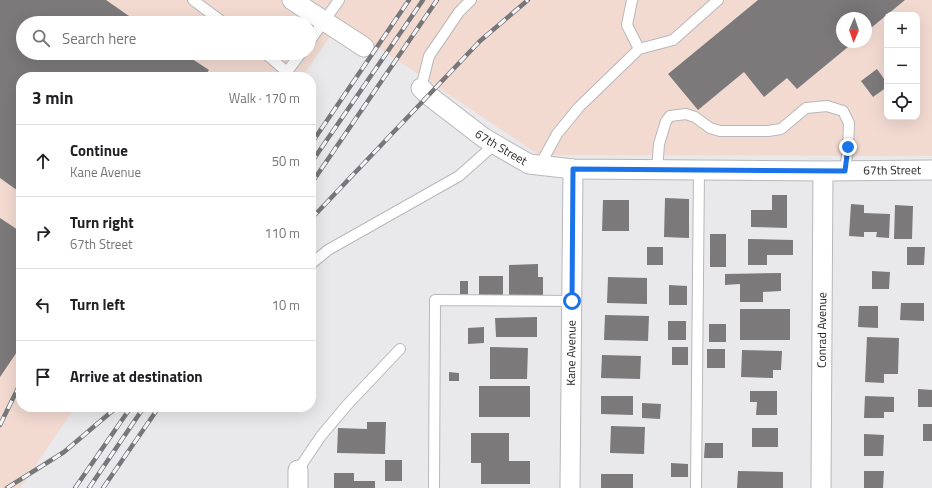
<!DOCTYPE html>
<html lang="en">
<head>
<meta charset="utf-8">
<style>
  body { margin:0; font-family:"Titillium Web",sans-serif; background:#f6f6f6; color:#202124 }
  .controls { position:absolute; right:12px; top:12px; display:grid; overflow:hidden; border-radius:8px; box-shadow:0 4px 16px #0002 }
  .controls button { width:36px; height:36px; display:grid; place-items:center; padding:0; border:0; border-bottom:1px solid #e0e0e0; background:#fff; color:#202124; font:20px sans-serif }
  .compass { position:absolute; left:836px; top:12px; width:36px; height:36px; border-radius:50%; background:#fff; box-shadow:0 4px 16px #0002; rotate:182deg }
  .stop { position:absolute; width:12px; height:12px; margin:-9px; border:3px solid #1a73e8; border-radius:50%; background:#fff }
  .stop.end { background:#1a73e8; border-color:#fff; box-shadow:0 1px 4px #0008 }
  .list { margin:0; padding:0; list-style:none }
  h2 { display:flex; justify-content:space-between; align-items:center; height:52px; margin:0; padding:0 16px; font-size:17px }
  h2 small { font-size:13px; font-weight:400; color:#757577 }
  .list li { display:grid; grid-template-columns:26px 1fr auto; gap:12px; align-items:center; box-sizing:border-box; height:72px; padding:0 16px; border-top:1px solid #e0e0e0 }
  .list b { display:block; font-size:15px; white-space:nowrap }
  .list p { margin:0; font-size:13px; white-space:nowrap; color:#757577 }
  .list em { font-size:13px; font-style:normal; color:#757577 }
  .icon { flex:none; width:22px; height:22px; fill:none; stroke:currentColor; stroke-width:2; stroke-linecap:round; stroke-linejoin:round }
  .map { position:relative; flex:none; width:932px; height:488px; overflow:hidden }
  .search { position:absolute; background:#fff; box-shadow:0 4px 16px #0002; left:16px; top:16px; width:300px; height:44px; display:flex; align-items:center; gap:10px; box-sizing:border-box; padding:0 14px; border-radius:22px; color:#757577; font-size:15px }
  .panel { position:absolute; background:#fff; box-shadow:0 4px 16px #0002; left:16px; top:72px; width:300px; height:340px; border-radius:16px }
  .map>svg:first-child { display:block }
  .industrial { fill:#f2dad1; fill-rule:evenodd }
  .building { fill:#7c797b }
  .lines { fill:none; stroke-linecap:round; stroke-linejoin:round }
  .service-casing { stroke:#b8b8bb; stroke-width:12 }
  .minor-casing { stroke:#b8b8bb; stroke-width:21 }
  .service { stroke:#fff; stroke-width:10 }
  .minor { stroke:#fff; stroke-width:19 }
  .rail-casing { stroke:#777779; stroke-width:4.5 }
  .rail { stroke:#f6f6fa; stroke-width:3; stroke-dasharray:9; stroke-linecap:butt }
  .route { stroke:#1a73e8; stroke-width:5 }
  .labels { text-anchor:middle; stroke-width:3; stroke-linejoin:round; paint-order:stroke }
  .street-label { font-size:12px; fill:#262627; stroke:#f6f6fa }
</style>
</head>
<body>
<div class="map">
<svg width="932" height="488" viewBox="0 0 932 488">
  <rect width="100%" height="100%" fill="#e9e9ec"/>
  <path class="industrial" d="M0 0H932V156L539 155 340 22 302 77H21V407H75L20 488H0ZM887 15H917V117H887ZM842 18H866V42H842ZM23 23H309V53H23Z"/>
  <g class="building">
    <polygon points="0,0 106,0 139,23 23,23 23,53 183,53 209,70 204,77 21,77 21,193 0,178"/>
    <polygon points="758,0 905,0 866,32 866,18 842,18 842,42 854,42 797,89 787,78 764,97 744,72 698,110 668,74"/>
    <polygon points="877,69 887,83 887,87 873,97 861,81"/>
    <polygon points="772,195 787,195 787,228 751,227 751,210 772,210"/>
    <polygon points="665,198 689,199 689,238 664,237"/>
    <polygon points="603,200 629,200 629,231 602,231"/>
    <polygon points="851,204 864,205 864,213 890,214 889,238 876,237 877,232 864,232 864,237 849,236"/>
    <polygon points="895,205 913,206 912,239 894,239"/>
    <polygon points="0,218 21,232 21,346 0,377"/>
    <rect x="710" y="234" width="16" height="33"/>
    <polygon points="748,239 793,240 793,255 767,255 767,265 748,265"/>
    <rect x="647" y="247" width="16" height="18"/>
    <polygon points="907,247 925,247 924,265 907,265"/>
    <polygon points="538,264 538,277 543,277 543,295 509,295 509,265"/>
    <polygon points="872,271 890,272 889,289 872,289"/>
    <polygon points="781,273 781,291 763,292 763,302 740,302 740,284 725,285 725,274"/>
    <rect x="479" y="276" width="24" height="19"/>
    <polygon points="608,277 647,278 647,304 607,303"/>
    <rect x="460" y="281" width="8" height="13"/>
    <polygon points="669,285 687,286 687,305 669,305"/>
    <polygon points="901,303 924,303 924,321 900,320"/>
    <polygon points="859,306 878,306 878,328 858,327"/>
    <rect x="740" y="309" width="50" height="31"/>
    <polygon points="605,315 649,316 648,341 604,340"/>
    <polygon points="537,317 537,337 496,337 495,318"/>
    <rect x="668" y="321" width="18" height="19"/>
    <rect x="709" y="324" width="17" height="18"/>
    <polygon points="484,327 484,343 468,344 468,328"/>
    <polygon points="867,337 899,338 898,374 884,374 884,383 865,382"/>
    <polygon points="490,347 528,348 527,379 490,379"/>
    <rect x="672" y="347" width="16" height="18"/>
    <rect x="707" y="349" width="18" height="19"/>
    <polygon points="742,350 782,351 781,370 773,370 773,378 741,377"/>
    <polygon points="602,355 641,356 640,379 601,378"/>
    <polygon points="449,372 459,373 459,381 449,381"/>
    <rect x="479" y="386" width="51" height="31"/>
    <polygon points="918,389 932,390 932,407 918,407"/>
    <polygon points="750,391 777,391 777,415 756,415 757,402 750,402"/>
    <polygon points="601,396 633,396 633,415 601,414"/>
    <polygon points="865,396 894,397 894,412 884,412 884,418 864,418"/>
    <polygon points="642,403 661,404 660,419 642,418"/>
    <polygon points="367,422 386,422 385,454 337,453 338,428 367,429"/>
    <rect x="923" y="424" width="9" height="17"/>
    <polygon points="611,426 645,427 644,454 610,453"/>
    <rect x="752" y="428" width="26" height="19"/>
    <polygon points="471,433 509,433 509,461 530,461 530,484 481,484 481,463 471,463"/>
    <polygon points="864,434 884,435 883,456 864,456"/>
    <polygon points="705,443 723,443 723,458 704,458"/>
    <rect x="385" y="460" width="17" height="21"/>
    <polygon points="671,463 688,464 688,477 671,477"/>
    <polygon points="738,471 783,472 783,488 737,488"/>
    <polygon points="864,471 884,471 883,488 864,488"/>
    <polygon points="334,473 354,473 354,481 375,481 375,488 334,488"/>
    <rect x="601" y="474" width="32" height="14"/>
  </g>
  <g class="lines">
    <defs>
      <g id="service">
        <polyline points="193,0 224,23"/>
        <polyline points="632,0 627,25 639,49"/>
        <polyline points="309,42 339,0"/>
        <polyline points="265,53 287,72"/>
        <polyline points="283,77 301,53"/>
        <polyline points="421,88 429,56 459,12 471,0"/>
        <polyline points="540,165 557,134 579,107 639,49 673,40 718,0"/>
        <polyline points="657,170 659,144 666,121 670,116 686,114 695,117 710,128 720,131 768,131 781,129 806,108 827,106 843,111 849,123 848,147 845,171"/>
        <polyline points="311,264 328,250 459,176 495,144"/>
        <polyline points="298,470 321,436 347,405 400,349"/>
        <polyline points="434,488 435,300 572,301"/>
        <polyline points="696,488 699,170"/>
      </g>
      <g id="minor">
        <polyline points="292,0 364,47"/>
        <path id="s1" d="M421 88 428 95 484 138 529 164 573 169 823 171 932 170"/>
        <polyline points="298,488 298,470"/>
        <path id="s2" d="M570 488 573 169"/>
        <path id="s3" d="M821 488 823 171"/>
      </g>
    </defs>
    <use href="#service" class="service-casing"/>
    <use href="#minor" class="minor-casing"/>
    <use href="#service" class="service"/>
    <use href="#minor" class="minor"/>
    <defs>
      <g id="rail">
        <polyline points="216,77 217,75"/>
        <polyline points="311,144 409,0"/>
        <polyline points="311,163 423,0"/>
        <polyline points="311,184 437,0"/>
        <polyline points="311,219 480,41 528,0"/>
        <polyline points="0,425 21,382"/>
        <polyline points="7,488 64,452 117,407"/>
        <polyline points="75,488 131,407"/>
        <polyline points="89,488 144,407"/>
        <polyline points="103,488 159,407"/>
      </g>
    </defs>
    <use href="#rail" class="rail-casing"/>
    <use href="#rail" class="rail"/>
  </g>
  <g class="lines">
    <polyline class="route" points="572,301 573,169 845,171 848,147"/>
  </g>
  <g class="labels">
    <g class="street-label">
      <text dy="4" stroke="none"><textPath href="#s1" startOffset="100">67th Street</textPath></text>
      <text dy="4" stroke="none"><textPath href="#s1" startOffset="496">67th Street</textPath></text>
      <text dy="4" stroke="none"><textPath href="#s3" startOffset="158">Conrad Avenue</textPath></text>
      <text dy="4" stroke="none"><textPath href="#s2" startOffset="135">Kane Avenue</textPath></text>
    </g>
  </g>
</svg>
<div class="controls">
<button>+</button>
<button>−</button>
<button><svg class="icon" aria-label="locate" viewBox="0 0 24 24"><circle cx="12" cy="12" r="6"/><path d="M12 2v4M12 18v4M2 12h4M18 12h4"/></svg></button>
</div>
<svg class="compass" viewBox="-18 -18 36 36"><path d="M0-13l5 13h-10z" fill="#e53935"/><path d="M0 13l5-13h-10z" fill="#757577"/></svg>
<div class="stop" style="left:572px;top:301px"></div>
<div class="stop end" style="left:848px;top:147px"></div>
<div class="search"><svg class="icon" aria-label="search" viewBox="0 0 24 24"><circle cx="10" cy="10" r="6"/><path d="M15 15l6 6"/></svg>Search here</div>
<section class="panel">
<h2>3 min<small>Walk · 170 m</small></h2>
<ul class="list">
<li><svg class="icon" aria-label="ahead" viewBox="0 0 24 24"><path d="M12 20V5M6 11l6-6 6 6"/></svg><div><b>Continue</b><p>Kane Avenue</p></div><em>50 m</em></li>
<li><svg class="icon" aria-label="right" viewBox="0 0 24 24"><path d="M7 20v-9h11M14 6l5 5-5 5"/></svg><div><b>Turn right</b><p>67th Street</p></div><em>110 m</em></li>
<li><svg class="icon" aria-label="left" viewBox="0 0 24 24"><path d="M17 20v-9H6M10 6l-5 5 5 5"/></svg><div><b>Turn left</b></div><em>10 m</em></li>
<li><svg class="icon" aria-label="arrive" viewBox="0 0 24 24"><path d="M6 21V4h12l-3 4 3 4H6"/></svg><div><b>Arrive at destination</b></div></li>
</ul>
</section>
</div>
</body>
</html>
